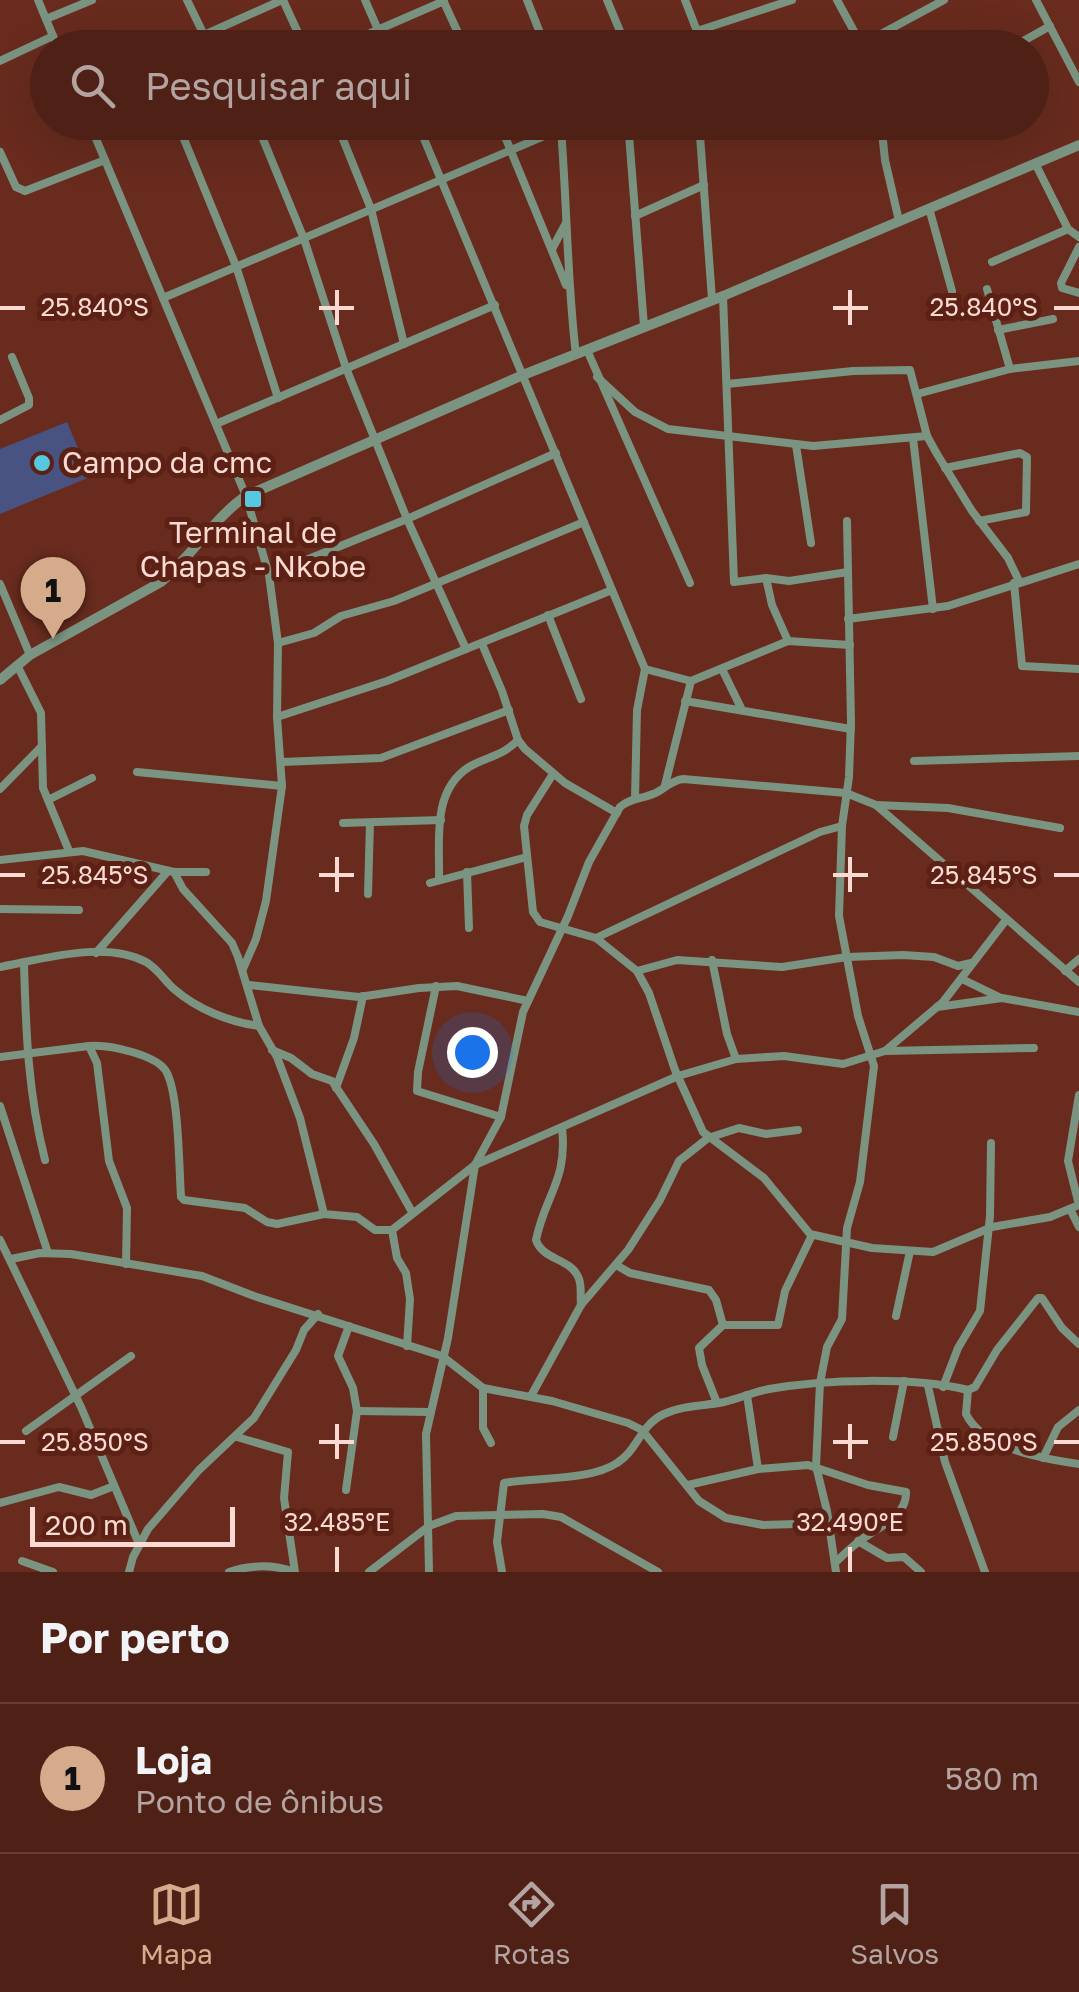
<!DOCTYPE html>
<html lang="pt">
<head>
<meta charset="utf-8">
<style>
  body { margin:0; font-family:"Golos Text",sans-serif; background:#55281f; color:#f1f3f6 }
  .scale { position:absolute; left:30px; bottom:25px; width:205px; box-sizing:border-box; padding-left:10px; border:5px solid #fadad3; border-top:0; font-size:28px; line-height:35px; white-space:nowrap; color:#fadad3; -webkit-text-stroke:8px #5c2014; paint-order:stroke }
  .you { position:absolute; left:472px; top:1052px; width:35px; height:35px; margin:-25px; border:8px solid #fff; border-radius:50%; background:#1a73e8; box-shadow:0 0 0 15px #1a73e833 }
  .badge { display:grid; place-items:center; width:65px; height:65px; border-radius:50%; background:#d6ab8b; color:#111; font-size:32px; font-weight:700 }
  .pin { position:absolute; translate:-50% -82px; filter:drop-shadow(0 2px 5px #0008) }
  .pin::after { content:''; position:absolute; top:52px; width:35px; height:30px; background:inherit; clip-path:polygon(0 0,100% 0,50% 100%) }
  .list { margin:0; padding:0; list-style:none }
  h2 { display:flex; justify-content:space-between; align-items:center; height:130px; margin:0; padding:0 40px; font-size:42px }
  h2 small { font-size:32px; font-weight:400; color:#b3a3a1 }
  .list li { display:grid; grid-template-columns:65px 1fr auto; gap:30px; align-items:center; box-sizing:border-box; height:150px; padding:0 40px; border-top:2px solid #653e35 }
  .list b { display:block; font-size:38px; white-space:nowrap }
  .list p { margin:0; font-size:32px; white-space:nowrap; color:#b3a3a1 }
  .list em { font-size:32px; font-style:normal; color:#b3a3a1 }
  .icon { flex:none; width:55px; height:55px; fill:none; stroke:currentColor; stroke-width:2; stroke-linecap:round; stroke-linejoin:round }
  .map { position:relative; flex:none; width:1079px; height:1572px; overflow:hidden }
  .search { position:absolute; background:#4e2016; box-shadow:0 10px 40px #0002; left:30px; right:30px; top:30px; height:110px; display:flex; align-items:center; gap:25px; box-sizing:border-box; padding:0 35px; border-radius:55px; color:#b3a3a1; font-size:38px }
  .sheet { height:280px; background:#4e2016 }
  nav { display:flex; justify-content:space-around; align-items:center; box-sizing:border-box; height:140px; border-top:2px solid #653e35; background:#4e2016; font-size:28px; color:#b3a3a1 }
  nav a { display:grid; justify-items:center; gap:5px }
  nav .on { color:#d6ab8b }
  .map>svg:first-child { display:block }
  .green { fill:#485382 }
  .lines { fill:none; stroke-linecap:round; stroke-linejoin:round }
  .minor { stroke:#7a9481; stroke-width:8 }
  .tertiary { stroke:#7a9481; stroke-width:10 }
  .ticks { fill:none; stroke:#fadad3; stroke-width:4 }
  .poi-dot { fill:#56c9e0; stroke:#5c2014; stroke-width:4 }
  .labels { text-anchor:middle; stroke-width:10; stroke-linejoin:round; paint-order:stroke }
  .poi-label { font-size:30px; fill:#fadad3; stroke:#5c2014; text-anchor:start }
  .ticks-label { font-size:25px; text-anchor:middle; fill:#fadad3; stroke:#5c2014; stroke-width:10; stroke-linejoin:round; paint-order:stroke }
</style>
</head>
<body>
<div class="map">
<svg width="1079" height="1572" viewBox="0 0 1079 1572">
  <rect width="100%" height="100%" fill="#682b1e"/>
  <polygon class="green" points="67,422 90,477 0,514 0,449"/>
  <g class="lines">
    <g class="minor">
      <polyline points="38,0 58,48"/>
      <polyline points="187,0 204,35"/>
      <polyline points="283,0 305,48"/>
      <polyline points="365,0 386,48"/>
      <polyline points="443,0 465,48"/>
      <polyline points="527,0 546,48"/>
      <polyline points="607,0 627,48"/>
      <polyline points="685,0 697,31 697,48"/>
      <polyline points="837,0 861,44"/>
      <polyline points="1036,0 1079,82"/>
      <polyline points="46,19 92,0"/>
      <polyline points="218,29 225,48"/>
      <polyline points="697,31 792,0"/>
      <polyline points="175,48 282,0"/>
      <polyline points="336,48 444,1"/>
      <polyline points="855,48 944,0"/>
      <polyline points="1011,48 1050,26"/>
      <polyline points="0,61 53,36"/>
      <polyline points="89,122 246,496 269,575 278,643 277,717 282,786 266,901 256,939 243,969"/>
      <polyline points="177,122 236,266 278,398"/>
      <polyline points="256,122 304,239 346,368 407,519 466,649"/>
      <polyline points="336,122 371,209 404,344"/>
      <polyline points="417,122 645,669 637,710 635,799"/>
      <polyline points="499,122 566,285"/>
      <polyline points="628,122 644,326"/>
      <polyline points="699,122 712,299"/>
      <polyline points="881,122 885,160 899,221"/>
      <path d="M561 129C567 204 567 280 576 355"/>
      <polyline points="0,152 16,187 25,191 105,160"/>
      <polyline points="1035,163 1068,229 1079,237"/>
      <polyline points="929,208 952,291"/>
      <polyline points="635,216 704,185"/>
      <polyline points="1079,247 1061,283 1062,288 1079,293"/>
      <polyline points="552,249 566,223"/>
      <polyline points="992,262 1068,229"/>
      <polyline points="987,289 1010,369"/>
      <polyline points="723,296 734,582 766,578 789,581 848,572"/>
      <polyline points="163,298 577,122"/>
      <polyline points="998,330 1053,319"/>
      <polyline points="587,350 690,583"/>
      <polyline points="597,377 635,412 668,429 813,446 927,436"/>
      <polyline points="727,384 853,371 910,370 927,436 937,454 972,511 1008,558 1019,581"/>
      <polyline points="917,394 1010,369 1079,361"/>
      <polyline points="0,420 29,405 29,398 12,357"/>
      <polyline points="216,424 495,305"/>
      <polyline points="913,438 933,609"/>
      <polyline points="796,445 811,543"/>
      <polyline points="945,468 1020,453 1027,457 1026,512 979,521"/>
      <polyline points="269,575 407,519 556,453"/>
      <polyline points="766,578 772,605 788,641"/>
      <polyline points="1014,583 1022,666 1079,669"/>
      <polyline points="0,584 30,655"/>
      <polyline points="548,615 581,699"/>
      <polyline points="848,619 948,606 1079,564"/>
      <polyline points="278,643 314,633 341,616 394,601 584,522"/>
      <polyline points="482,644 502,691 518,740 525,749 565,783 617,813"/>
      <polyline points="17,665 41,713 43,788 69,851"/>
      <polyline points="645,669 691,681 788,641 850,645"/>
      <polyline points="722,669 742,710"/>
      <polyline points="685,701 851,729"/>
      <polyline points="277,717 387,681 612,590"/>
      <polyline points="914,761 1079,756"/>
      <polyline points="282,762 381,758 509,710"/>
      <polyline points="137,772 282,786"/>
      <polyline points="553,774 527,815 524,826 533,912 540,922 596,938 637,971 649,993 675,1070 703,1132 764,1178 810,1234 872,1248 933,1252 992,1227 1050,1217 1079,1205"/>
      <polyline points="665,785 691,681"/>
      <polyline points="0,789 42,746"/>
      <polyline points="48,800 92,778"/>
      <polyline points="876,805 948,808 1060,828"/>
      <polyline points="343,823 441,820"/>
      <polyline points="0,860 83,851 174,872 206,872"/>
      <polyline points="174,872 183,889 232,943 238,957 259,1026 277,1057 300,1118 324,1214 357,1217 375,1230 392,1230"/>
      <polyline points="467,872 469,928"/>
      <path d="M439 880C440 842 431 791 469 767 486 757 503 756 518 740"/>
      <polyline points="430,883 527,857"/>
      <polyline points="368,894 370,823"/>
      <polyline points="0,909 79,910"/>
      <polyline points="596,938 820,832 842,826"/>
      <polyline points="96,953 168,871"/>
      <polyline points="712,960 727,1034 736,1059"/>
      <path d="M24 964C26 1033 28 1093 45 1160"/>
      <path d="M0 967C43 959 105 940 146 962 158 969 164 980 174 989 197 1009 229 1022 259 1026"/>
      <polyline points="637,971 677,960 782,967 847,957 903,955 934,957 958,966 971,963"/>
      <polyline points="1065,971 1079,959"/>
      <polyline points="962,979 999,997"/>
      <polyline points="249,985 359,997 419,988 457,986 528,1001"/>
      <polyline points="436,986 418,1072 417,1091 501,1117"/>
      <polyline points="937,1007 1002,998 1079,1012"/>
      <path d="M89 1046C108 1044 159 1055 167 1073 179 1097 179 1168 181 1197L184 1200 245 1208 267 1222 277 1224 324 1214"/>
      <polyline points="272,1050 291,1058 312,1074 332,1081 374,1144 412,1212"/>
      <polyline points="885,1051 1034,1048"/>
      <polyline points="0,1057 89,1046 97,1063 109,1161 127,1208 126,1264"/>
      <polyline points="336,1088 354,1038 363,996"/>
      <polyline points="0,1106 48,1253"/>
      <path d="M562 1128C568 1180 545 1195 536 1240 543 1261 572 1258 579 1279 582 1287 580 1297 581 1305"/>
      <polyline points="1079,1205 1068,1161 1079,1095"/>
      <polyline points="1070,1209 1079,1227"/>
      <polyline points="0,1240 81,1407 139,1544"/>
      <polyline points="11,1259 40,1253 71,1254 202,1276 254,1296 442,1356 483,1388 552,1401 628,1423 642,1430 699,1501 726,1518 763,1525 829,1523"/>
      <polyline points="616,1265 630,1273 709,1290 716,1300 723,1325"/>
      <polyline points="896,1316 910,1251"/>
      <path d="M1079 1344 1062 1328 1042 1298H1038L997 1350 975 1387 968 1390 966 1414C983 1449 1044 1459 1079 1464"/>
      <polyline points="407,1346 410,1299 406,1273 397,1258 392,1230 475,1165 678,1076 736,1059 784,1056 843,1064 885,1051 943,1002 1006,920"/>
      <polyline points="928,1386 945,1462 985,1572"/>
      <polyline points="943,1387 958,1348 980,1311 990,1216 991,1143"/>
      <polyline points="483,1388 483,1428 491,1443"/>
      <polyline points="747,1395 758,1469"/>
      <polyline points="531,1396 581,1305 628,1250 660,1200 679,1161 708,1138 739,1128 766,1134 798,1130"/>
      <polyline points="717,1403 702,1365 699,1348 723,1325 778,1325 785,1291 812,1235"/>
      <polyline points="357,1411 431,1412"/>
      <polyline points="26,1431 131,1356"/>
      <polyline points="237,1437 288,1452 284,1498 295,1572"/>
      <polyline points="893,1437 904,1381"/>
      <polyline points="1043,1458 1058,1427 1079,1410"/>
      <path d="M688 1485 758 1469 808 1465 868 1485 906 1492C907 1517 878 1527 861 1540 851 1547 843 1555 835 1563"/>
      <polyline points="346,1490 357,1411 353,1388 338,1356 349,1326"/>
      <polyline points="0,1503 59,1487 91,1495 114,1486"/>
      <polyline points="858,1541 887,1558 904,1557 921,1572"/>
      <polyline points="22,1561 53,1572"/>
      <polyline points="129,1572 133,1557 148,1529 199,1470 254,1418 296,1350 304,1330 318,1314"/>
      <path d="M229 1572C251 1565 273 1564 294 1572"/>
      <polyline points="369,1572 429,1526 456,1516 543,1514 561,1517 658,1572"/>
      <path d="M429 1572 426 1434 448 1338 475 1165 501 1117 523 1012 568 916 589 862 620 807C630 798 641 799 653 794 664 790 669 781 683 779L846 793 876 805 1079 982"/>
      <path d="M502 1572 497 1542 504 1483C536 1477 590 1481 617 1463 638 1450 640 1425 664 1414 683 1405 705 1406 724 1402 740 1398 754 1392 769 1389 825 1379 913 1377 968 1390"/>
      <polyline points="836,1572 827,1511 816,1466 820,1383 827,1347 842,1319 847,1228 860,1182 874,1066 858,1016 839,916 842,826 849,777 851,722 847,521"/>
    </g>
    <path class="tertiary" d="M0 680 30 655 161 582C191 557 217 515 246 496L523 375 723 296 1079 145"/>
  </g>
  <path class="ticks" d="M337 290V325M850 290V325M0 308H25M319 308H354M833 308H868M1054 308H1079M337 857V892M850 857V892M0 875H25M319 875H354M833 875H868M1054 875H1079M337 1424V1459M850 1424V1459M0 1442H25M319 1442H354M833 1442H868M1054 1442H1079M337 1547V1572M850 1547V1572"/>
  <g class="poi-dot">
    <circle cx="42" cy="463" r="10"/>
    <rect x="243" y="489" width="20" height="20" rx="5"/>
  </g>
  <g class="labels">
    <g class="poi-label">
      <text x="62" y="473">Campo da cmc</text>
      <text x="253" y="543" text-anchor="middle">Terminal de<tspan x="253" dy="34">Chapas - Nkobe</tspan></text>
    </g>
  </g>
  <g class="ticks-label">
    <text x="95" y="316">25.840°S</text>
    <text x="984" y="316">25.840°S</text>
    <text x="95" y="884">25.845°S</text>
    <text x="984" y="884">25.845°S</text>
    <text x="95" y="1451">25.850°S</text>
    <text x="984" y="1451">25.850°S</text>
    <text x="337" y="1531">32.485°E</text>
    <text x="850" y="1531">32.490°E</text>
  </g>
</svg>
<div class="scale">200 m</div>
<div class="you"></div>
<div class="pin badge" style="left:53px;top:639px">1</div>
<div class="search"><svg class="icon" aria-label="search" viewBox="0 0 24 24"><circle cx="10" cy="10" r="6"/><path d="M15 15l6 6"/></svg>Pesquisar aqui</div>
</div>
<section class="sheet">
<h2>Por perto<small></small></h2>
<ul class="list">
<li><span class="badge">1</span><div><b>Loja</b><p>Ponto de ônibus</p></div><em>580 m</em></li>
</ul>
</section>
<nav>
<a class="on"><svg class="icon" aria-label="map" viewBox="0 0 24 24"><path d="M3 6l6-2 6 2 6-2v14l-6 2-6-2-6 2zM9 4v14M15 6v14"/></svg>Mapa</a>
<a><svg class="icon" aria-label="directions" viewBox="0 0 24 24"><path d="M12 3l9 9-9 9-9-9zM9 14v-3h6M13 9l2 2-2 2"/></svg>Rotas</a>
<a><svg class="icon" aria-label="saved" viewBox="0 0 24 24"><path d="M7 4h10v16l-5-4-5 4z"/></svg>Salvos</a>
</nav>
</body>
</html>
